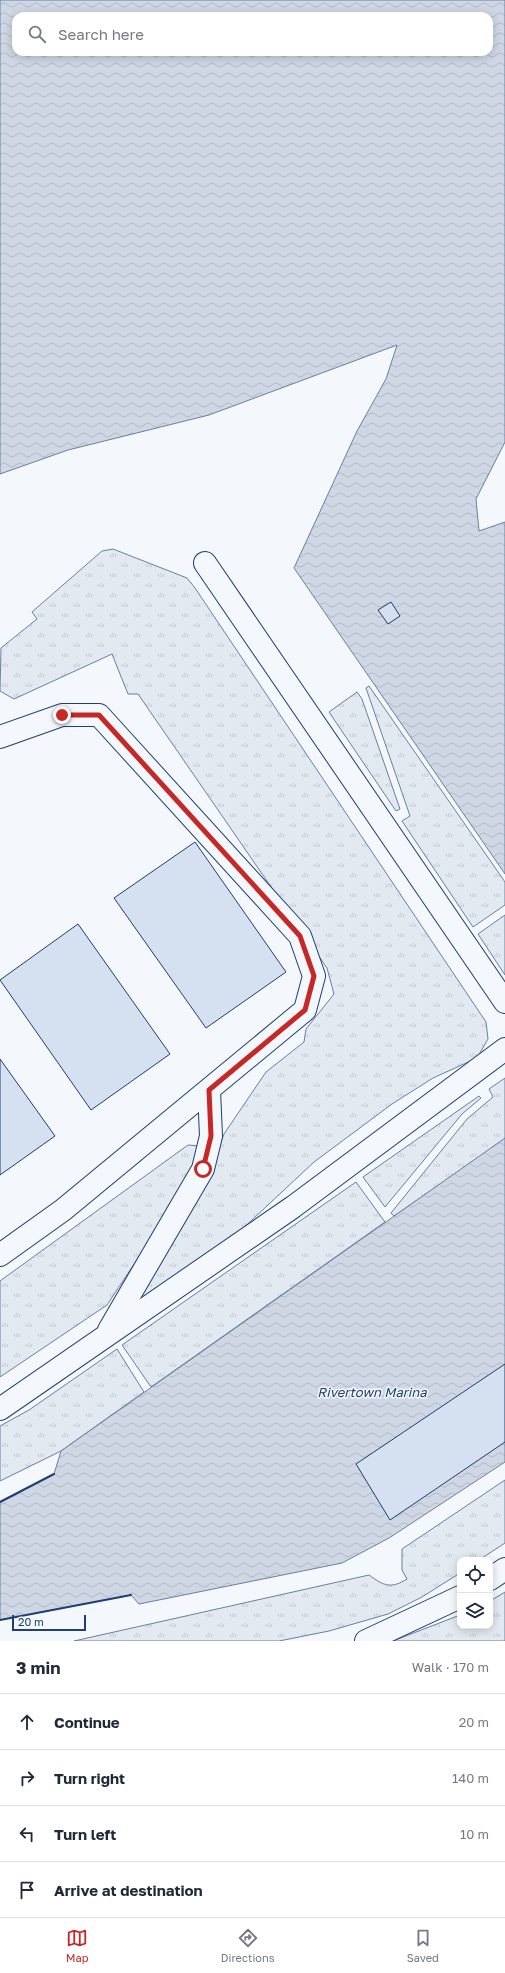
<!DOCTYPE html>
<html lang="en">
<head>
<meta charset="utf-8">
<style>
  body { margin:0; font-family:"Golos Text",sans-serif; background:#f2f2f3; color:#1f2937 }
  .controls { position:absolute; right:12px; bottom:12px; display:grid; overflow:hidden; border-radius:8px; box-shadow:0 2px 10px #0003 }
  .controls button { width:36px; height:36px; display:grid; place-items:center; padding:0; border:0; border-bottom:1px solid #e0e1e3; background:#fff; color:#1f2937; font:20px sans-serif }
  .scale { position:absolute; left:12px; bottom:10px; width:74px; box-sizing:border-box; padding-left:4px; border:2px solid #1d3f73; border-top:0; font-size:11px; line-height:14px; white-space:nowrap; color:#1d3f73; -webkit-text-stroke:3px #f4f7fb; paint-order:stroke }
  .stop { position:absolute; width:12px; height:12px; margin:-9px; border:3px solid #c62828; border-radius:50%; background:#fff }
  .stop.end { background:#c62828; border-color:#fff; box-shadow:0 1px 4px #0008 }
  .list { margin:0; padding:0; list-style:none }
  h2 { display:flex; justify-content:space-between; align-items:center; height:52px; margin:0; padding:0 16px; font-size:17px }
  h2 small { font-size:13px; font-weight:400; color:#747a83 }
  .list li { display:grid; grid-template-columns:26px 1fr auto; gap:12px; align-items:center; box-sizing:border-box; height:56px; padding:0 16px; border-top:1px solid #e0e1e3 }
  .list b { display:block; font-size:15px; white-space:nowrap }
  .list em { font-size:13px; font-style:normal; color:#747a83 }
  .icon { flex:none; width:22px; height:22px; fill:none; stroke:currentColor; stroke-width:2; stroke-linecap:round; stroke-linejoin:round }
  .map { position:relative; flex:none; width:505px; height:1641px; overflow:hidden }
  .search { position:absolute; background:#fff; box-shadow:0 2px 10px #0003; left:12px; right:12px; top:12px; height:44px; display:flex; align-items:center; gap:10px; box-sizing:border-box; padding:0 14px; border-radius:12px; color:#747a83; font-size:15px }
  .sheet { height:276px; background:#fff }
  nav { display:flex; justify-content:space-around; align-items:center; box-sizing:border-box; height:56px; border-top:1px solid #e0e1e3; background:#fff; font-size:11px; color:#747a83 }
  nav a { display:grid; justify-items:center; gap:2px }
  nav .on { color:#c62828 }
  .map>svg:first-child { display:block }
  .grass { fill:url(#grass-tufts); stroke:#687fa3 }
  .water { fill:url(#water-waves); stroke:#687fa3; fill-rule:evenodd }
  .building { fill:#d5e0f0; stroke:#1d3f73 }
  .lines { fill:none; stroke-linecap:round; stroke-linejoin:round }
  .minor-casing { stroke:#1d3f73; stroke-width:24 }
  .minor { stroke:#f4f7fb; stroke-width:22 }
  .wall { stroke:#1d3f73; stroke-width:2 }
  .route { stroke:#c62828; stroke-width:5 }
  .labels { text-anchor:middle; stroke-width:3; stroke-linejoin:round; paint-order:stroke }
  .water-label { font-size:13px; font-style:italic; fill:#1d3f73; stroke:#f4f7fb }
</style>
</head>
<body>
<div class="map">
<svg width="505" height="1641" viewBox="0 0 505 1641">
  <defs>
    <pattern id="grass-tufts" width="24" height="20" patternUnits="userSpaceOnUse"><rect width="24" height="20" fill="#e3e9f0"/><path d="M3 7l-1-3M5 7V3M7 7l1-3M15 17l-1-3M17 17v-4M19 17l1-3" fill="none" stroke="#c2c9d1"/></pattern>
    <pattern id="water-waves" width="16" height="10" patternUnits="userSpaceOnUse"><rect width="16" height="10" fill="#cfd7e4"/><path d="M0 5q4-4 8 0t8 0" fill="none" stroke="#b1bac7"/></pattern>
  </defs>
  <rect width="100%" height="100%" fill="#f4f7fb"/>
  <g class="grass">
    <polygon points="113,549 187,578 195,588 486,1022 488,1039 477,1058 433,1078 392,1104 314,1162 222,1248 135,1305 208,1177 224,1134 266,1072 304,1042 306,1029 334,994 327,968 138,694 128,694 112,654 14,699 0,691 1,648 37,619 32,612 102,551"/>
    <polygon points="369,686 505,882 505,905 473,927 402,821 410,816 366,688"/>
    <polygon points="357,692 362,699 400,809 396,811 329,712"/>
    <polygon points="505,915 505,975 478,934"/>
    <polygon points="505,1078 505,1139 394,1216 391,1213 467,1119 493,1097 489,1089"/>
    <polygon points="479,1096 481,1098 462,1114 385,1207 363,1177"/>
    <polygon points="188,1145 200,1146 193,1175 107,1305 0,1377 0,1281"/>
    <polygon points="356,1182 385,1222 151,1387 122,1345"/>
    <polygon points="117,1349 144,1392 61,1451 0,1481 0,1426 29,1410"/>
    <path d="M505 1480V1543L479 1560H460V1573L422 1597 388 1614 329 1631 279 1641H74L369 1575C384 1586 391 1589 407 1579L402 1570V1549Z"/>
    <polygon points="505,1592 505,1641 393,1641 460,1615 460,1626 490,1626 490,1601"/>
  </g>
  <g class="water">
    <path d="M0 0H505V442L476 499 479 531 505 522V874L294 568 357 431 386 379 397 345 209 415 68 450 0 474ZM16 16H489V52H16Z"/>
    <polygon points="505,1138 505,1462 389,1538 342,1563 139,1604 131,1595 0,1620 0,1502 54,1474 61,1451"/>
  </g>
  <g class="building">
    <polygon points="391,602 400,616 388,624 378,610"/>
    <polygon points="195,842 286,972 206,1028 114,898"/>
    <polygon points="78,924 170,1054 91,1110 0,980"/>
    <polygon points="0,1059 55,1136 0,1175"/>
    <polygon points="505,1364 505,1442 390,1520 356,1464"/>
  </g>
  <g class="lines">
    <defs>
      <g id="minor">
        <polyline points="205,563 505,1002"/>
        <polyline points="0,737 62,715 99,715 300,936 314,976 305,1010 63,1210 0,1255"/>
        <polyline points="109,1330 203,1169 211,1136 209,1090"/>
        <polyline points="0,1409 293,1207 505,1049"/>
        <polyline points="490,1579 505,1569"/>
        <polyline points="366,1641 460,1597"/>
      </g>
    </defs>
    <use href="#minor" class="minor-casing"/>
    <use href="#minor" class="minor"/>
    <g class="wall">
      <polyline points="0,1502 54,1474"/>
      <polyline points="0,1620 131,1595"/>
    </g>
  </g>
  <g class="lines">
    <polyline class="route" points="62,715 99,715 300,936 314,976 305,1010 209,1090 211,1136 203,1169"/>
  </g>
  <g class="labels">
    <g class="water-label">
      <text x="372" y="1397">Rivertown Marina</text>
    </g>
  </g>
</svg>
<div class="controls">
<button><svg class="icon" aria-label="locate" viewBox="0 0 24 24"><circle cx="12" cy="12" r="6"/><path d="M12 2v4M12 18v4M2 12h4M18 12h4"/></svg></button>
<button><svg class="icon" aria-label="layers" viewBox="0 0 24 24"><path d="M12 4l9 5-9 5-9-5zM3 14l9 5 9-5"/></svg></button>
</div>
<div class="scale">20 m</div>
<div class="stop" style="left:203px;top:1169px"></div>
<div class="stop end" style="left:62px;top:715px"></div>
<div class="search"><svg class="icon" aria-label="search" viewBox="0 0 24 24"><circle cx="10" cy="10" r="6"/><path d="M15 15l6 6"/></svg>Search here</div>
</div>
<section class="sheet">
<h2>3 min<small>Walk · 170 m</small></h2>
<ul class="list">
<li><svg class="icon" aria-label="ahead" viewBox="0 0 24 24"><path d="M12 20V5M6 11l6-6 6 6"/></svg><div><b>Continue</b></div><em>20 m</em></li>
<li><svg class="icon" aria-label="right" viewBox="0 0 24 24"><path d="M7 20v-9h11M14 6l5 5-5 5"/></svg><div><b>Turn right</b></div><em>140 m</em></li>
<li><svg class="icon" aria-label="left" viewBox="0 0 24 24"><path d="M17 20v-9H6M10 6l-5 5 5 5"/></svg><div><b>Turn left</b></div><em>10 m</em></li>
<li><svg class="icon" aria-label="arrive" viewBox="0 0 24 24"><path d="M6 21V4h12l-3 4 3 4H6"/></svg><div><b>Arrive at destination</b></div></li>
</ul>
</section>
<nav>
<a class="on"><svg class="icon" aria-label="map" viewBox="0 0 24 24"><path d="M3 6l6-2 6 2 6-2v14l-6 2-6-2-6 2zM9 4v14M15 6v14"/></svg>Map</a>
<a><svg class="icon" aria-label="directions" viewBox="0 0 24 24"><path d="M12 3l9 9-9 9-9-9zM9 14v-3h6M13 9l2 2-2 2"/></svg>Directions</a>
<a><svg class="icon" aria-label="saved" viewBox="0 0 24 24"><path d="M7 4h10v16l-5-4-5 4z"/></svg>Saved</a>
</nav>
</body>
</html>
